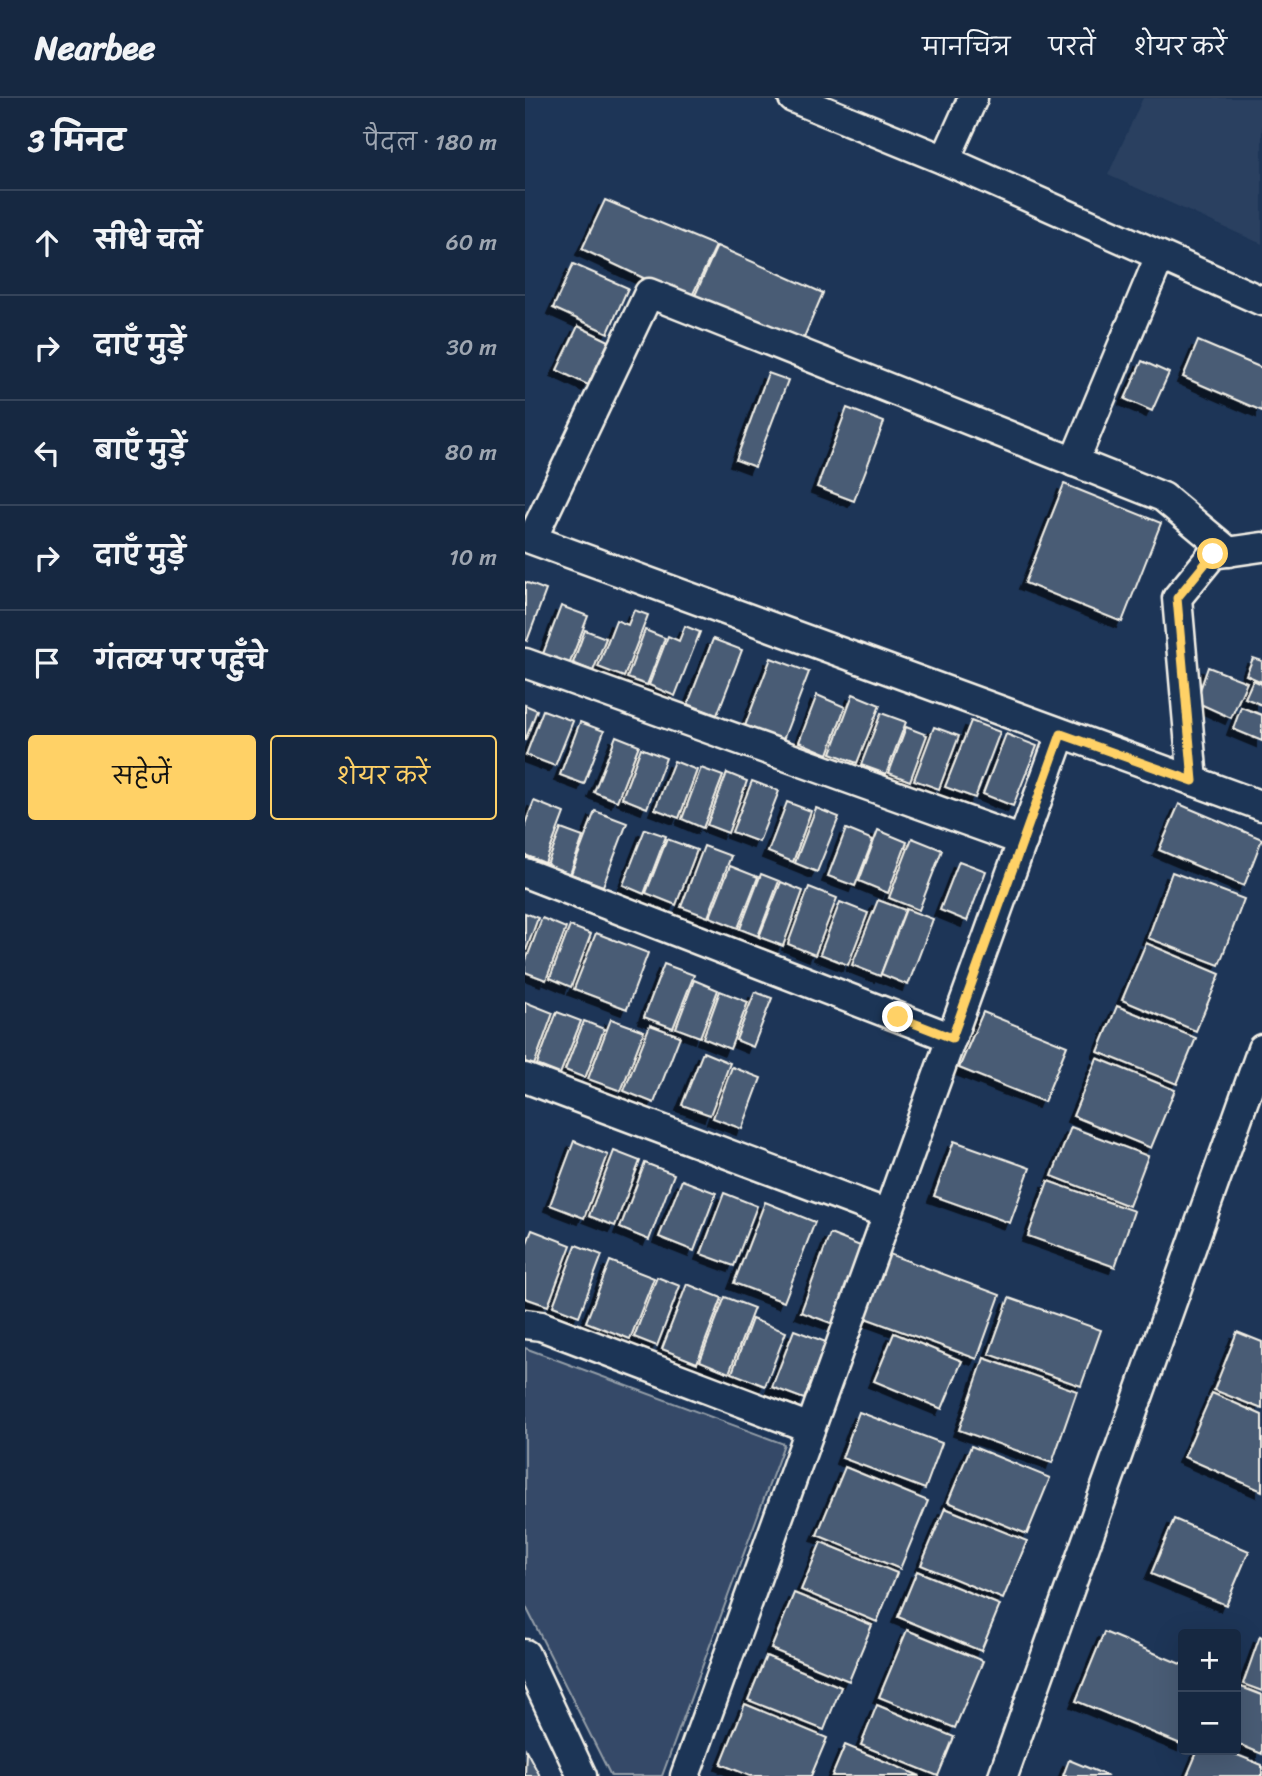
<!DOCTYPE html>
<html lang="hi">
<head>
<meta charset="utf-8">
<style>
  body { margin:0; font-family:Sriracha,"Playpen Sans Deva",sans-serif; background:#23344c; color:#f1f3f6 }
  .controls { position:absolute; right:21px; bottom:21px; display:grid; overflow:hidden; border-radius:7px; box-shadow:0 7px 28px #0002 }
  .controls button { width:63px; height:63px; display:grid; place-items:center; padding:0; border:0; border-bottom:2px solid #35445a; background:#162841; color:#f1f3f6; font:35px sans-serif }
  .stop { position:absolute; width:21px; height:21px; margin:-16px; border:5px solid #ffd166; border-radius:50%; background:#fff }
  .stop.end { background:#ffd166; border-color:#fff; box-shadow:0 2px 7px #0008 }
  .list { margin:0; padding:0; list-style:none }
  h2 { display:flex; justify-content:space-between; align-items:center; height:91px; margin:0; padding:0 28px; font-size:30px }
  h2 small { font-size:23px; font-weight:400; color:#9ea6b1 }
  .list li { display:grid; grid-template-columns:46px 1fr auto; gap:21px; align-items:center; box-sizing:border-box; height:105px; padding:0 28px; border-top:2px solid #35445a }
  .list b { display:block; font-size:26px; white-space:nowrap }
  .list em { font-size:23px; font-style:normal; color:#9ea6b1 }
  .actions { display:flex; gap:14px; padding:21px 28px }
  .actions a { flex:1; padding:16px 0; border:2px solid #ffd166; border-radius:7px; text-align:center; font-size:24px; color:#ffd166 }
  .actions .main { background:#ffd166; color:#111 }
  .icon { flex:none; width:38px; height:38px; fill:none; stroke:currentColor; stroke-width:2; stroke-linecap:round; stroke-linejoin:round }
  .map { position:relative; flex:none; width:737px; height:1678px; overflow:hidden }
  header { display:flex; align-items:center; gap:42px; box-sizing:border-box; height:98px; padding:0 35px; background:#162841; border-bottom:2px solid #35445a }
  header strong { font-size:33px }
  nav { display:flex; gap:38px; margin-inline-start:auto; font-size:24px }
  main { display:flex }
  aside { flex:1; background:#162841 }
  .map>svg:first-child { display:block }
  .built { fill:#2a4060 }
  .green { fill:#354a67; stroke:#949ea8; stroke-width:2 }
  .building { fill:#485b74; stroke:#f4f1e8; stroke-width:2; filter:url(#shadow) }
  .lines { fill:none; stroke-linecap:round; stroke-linejoin:round }
  .minor-casing { stroke:#f4f1e8; stroke-width:33 }
  .minor { stroke:#1d3557; stroke-width:28 }
  .route { stroke:#ffd166; stroke-width:9 }
</style>
</head>
<body>
<header>
<strong>Nearbee</strong>
<nav><a>मानचित्र</a><a>परतें</a><a>शेयर करें</a></nav>
</header>
<main>
<aside>
<h2>3 मिनट<small>पैदल · 180 m</small></h2>
<ul class="list">
<li><svg class="icon" aria-label="ahead" viewBox="0 0 24 24"><path d="M12 20V5M6 11l6-6 6 6"/></svg><div><b>सीधे चलें</b></div><em>60 m</em></li>
<li><svg class="icon" aria-label="right" viewBox="0 0 24 24"><path d="M7 20v-9h11M14 6l5 5-5 5"/></svg><div><b>दाएँ मुड़ें</b></div><em>30 m</em></li>
<li><svg class="icon" aria-label="left" viewBox="0 0 24 24"><path d="M17 20v-9H6M10 6l-5 5 5 5"/></svg><div><b>बाएँ मुड़ें</b></div><em>80 m</em></li>
<li><svg class="icon" aria-label="right" viewBox="0 0 24 24"><path d="M7 20v-9h11M14 6l5 5-5 5"/></svg><div><b>दाएँ मुड़ें</b></div><em>10 m</em></li>
<li><svg class="icon" aria-label="arrive" viewBox="0 0 24 24"><path d="M6 21V4h12l-3 4 3 4H6"/></svg><div><b>गंतव्य पर पहुँचे</b></div></li>
</ul>
<div class="actions"><a class="main">सहेजें</a><a>शेयर करें</a></div>
</aside>
<div class="map">
<svg width="737" height="1678" viewBox="0 0 737 1678">
  <defs>
    <filter id="shadow"><feDropShadow dx="-6" dy="6" stdDeviation="0" flood-color="#0009"/></filter>
  </defs>
  <rect width="100%" height="100%" fill="#1d3557"/>
  <filter id="ink" filterUnits="userSpaceOnUse"><feTurbulence type="fractalNoise" baseFrequency=".0143" numOctaves="2"/><feDisplacementMap in="SourceGraphic" scale="14" xChannelSelector="R" yChannelSelector="G"/><feConvolveMatrix kernelMatrix="1 2 1 2 8 2 1 2 1" color-interpolation-filters="sRGB"/></filter>
  <g filter="url(#ink)">
    <polygon class="built" points="618,0 737,0 737,146 583,77"/>
    <polygon class="green" points="0,1250 259,1346 137,1678 86,1678 0,1507"/>
    <g class="building">
      <polygon points="80,102 191,148 165,202 57,151"/>
      <polygon points="192,148 298,195 274,251 167,204"/>
      <polygon points="48,166 103,190 83,235 28,210"/>
      <polygon points="53,228 84,243 63,287 32,272"/>
      <polygon points="673,243 737,270 737,313 658,279"/>
      <polygon points="617,263 644,275 627,313 600,301"/>
      <polygon points="243,275 263,282 230,369 211,362"/>
      <polygon points="322,310 359,324 329,403 292,389"/>
      <polygon points="539,386 636,425 597,524 500,485"/>
      <polygon points="0,484 21,492 2,543 0,542"/>
      <polygon points="36,508 63,518 44,567 18,556"/>
      <polygon points="109,512 123,517 99,579 73,569 91,522 103,527"/>
      <polygon points="160,528 175,534 150,598 124,587 143,538 154,543"/>
      <polygon points="60,532 81,540 68,573 48,565"/>
      <polygon points="120,532 140,540 122,587 102,580"/>
      <polygon points="188,541 217,552 192,617 163,606"/>
      <polygon points="246,560 284,574 258,642 220,628"/>
      <polygon points="728,560 737,563 737,584 721,577"/>
      <polygon points="683,569 722,584 706,620 671,604"/>
      <polygon points="728,582 737,586 737,607 720,600"/>
      <polygon points="328,596 355,607 332,665 306,655"/>
      <polygon points="292,597 320,609 303,656 274,644"/>
      <polygon points="0,607 12,612 0,643"/>
      <polygon points="716,609 737,617 737,643 708,631"/>
      <polygon points="18,612 48,623 30,668 1,657"/>
      <polygon points="356,615 381,624 361,676 336,667"/>
      <polygon points="446,623 475,634 450,700 420,689"/>
      <polygon points="55,624 79,633 59,686 35,677"/>
      <polygon points="381,629 402,637 385,683 364,675"/>
      <polygon points="409,629 434,638 414,691 389,682"/>
      <polygon points="481,636 512,648 488,708 458,696"/>
      <polygon points="91,638 114,647 92,703 69,694"/>
      <polygon points="116,650 141,660 122,710 97,700"/>
      <polygon points="149,663 172,672 154,720 130,711"/>
      <polygon points="176,670 198,678 178,730 157,721"/>
      <polygon points="202,675 222,683 203,735 182,727"/>
      <polygon points="227,683 254,693 234,744 207,734"/>
      <polygon points="9,703 39,715 20,765 0,757 0,726"/>
      <polygon points="262,704 286,713 268,764 243,754"/>
      <polygon points="654,706 737,741 719,788 634,752"/>
      <polygon points="291,710 314,719 292,774 270,765"/>
      <polygon points="70,713 102,725 78,788 46,776"/>
      <polygon points="36,731 58,739 45,776 22,767"/>
      <polygon points="120,731 141,738 119,796 98,787"/>
      <polygon points="321,731 348,742 330,788 303,778"/>
      <polygon points="353,732 382,744 363,795 334,783"/>
      <polygon points="387,740 417,752 394,812 364,800"/>
      <polygon points="142,741 172,752 151,807 121,795"/>
      <polygon points="179,748 206,758 183,819 156,809"/>
      <polygon points="434,763 461,773 442,823 415,812"/>
      <polygon points="205,768 233,779 213,830 185,819"/>
      <polygon points="647,774 719,801 694,867 623,840"/>
      <polygon points="236,776 254,783 233,838 215,831"/>
      <polygon points="256,784 278,793 258,848 234,839"/>
      <polygon points="284,789 312,800 290,857 263,846"/>
      <polygon points="353,802 380,812 355,878 327,867"/>
      <polygon points="315,804 343,815 323,867 295,856"/>
      <polygon points="381,811 408,821 383,887 356,876"/>
      <polygon points="0,815 13,820 0,855"/>
      <polygon points="17,820 41,830 21,882 0,874 0,865"/>
      <polygon points="45,828 66,836 46,889 25,880"/>
      <polygon points="71,835 123,855 102,911 49,891"/>
      <polygon points="621,845 695,876 671,933 597,902"/>
      <polygon points="139,866 169,877 148,930 119,919"/>
      <polygon points="169,882 193,892 175,939 151,930"/>
      <polygon points="195,893 223,904 205,951 178,940"/>
      <polygon points="230,894 247,900 228,949 211,942"/>
      <polygon points="0,904 28,915 9,967 0,964"/>
      <polygon points="592,908 671,940 652,986 573,954"/>
      <polygon points="32,914 56,923 35,976 12,967"/>
      <polygon points="458,914 542,948 519,1004 434,970"/>
      <polygon points="86,921 119,933 96,993 63,981"/>
      <polygon points="59,923 79,931 60,980 40,972"/>
      <polygon points="125,927 155,938 129,1005 99,993"/>
      <polygon points="178,954 205,965 185,1017 157,1007"/>
      <polygon points="572,960 650,992 626,1050 548,1018"/>
      <polygon points="207,969 236,980 217,1031 188,1020"/>
      <polygon points="546,1029 623,1058 604,1108 527,1078"/>
      <polygon points="49,1043 83,1057 59,1120 25,1107"/>
      <polygon points="429,1043 505,1070 485,1125 409,1098"/>
      <polygon points="89,1053 115,1063 90,1128 64,1118"/>
      <polygon points="120,1065 149,1076 124,1142 95,1130"/>
      <polygon points="157,1082 191,1095 169,1153 134,1139"/>
      <polygon points="523,1083 609,1113 590,1169 503,1138"/>
      <polygon points="199,1095 232,1108 209,1168 176,1156"/>
      <polygon points="240,1104 290,1124 259,1204 209,1185"/>
      <polygon points="7,1132 46,1147 23,1208 0,1200 0,1150"/>
      <polygon points="305,1136 343,1151 314,1228 276,1214"/>
      <polygon points="51,1147 77,1157 54,1218 28,1208"/>
      <polygon points="364,1156 475,1197 452,1261 340,1220"/>
      <polygon points="85,1163 129,1180 105,1241 61,1224"/>
      <polygon points="132,1179 155,1188 132,1248 109,1239"/>
      <polygon points="162,1186 197,1200 172,1265 137,1251"/>
      <polygon points="200,1199 229,1210 204,1275 175,1263"/>
      <polygon points="484,1200 576,1232 556,1288 464,1256"/>
      <polygon points="227,1221 261,1234 240,1288 207,1275"/>
      <polygon points="269,1232 301,1244 279,1301 247,1289"/>
      <polygon points="712,1234 737,1244 737,1311 689,1292"/>
      <polygon points="369,1235 437,1263 417,1311 349,1283"/>
      <polygon points="459,1260 552,1293 527,1365 434,1332"/>
      <polygon points="687,1295 737,1317 737,1393 659,1359"/>
      <polygon points="334,1314 417,1345 400,1391 317,1360"/>
      <polygon points="446,1348 525,1380 502,1436 423,1404"/>
      <polygon points="320,1369 403,1403 375,1471 292,1437"/>
      <polygon points="420,1410 502,1443 478,1501 396,1467"/>
      <polygon points="649,1421 724,1453 701,1507 626,1476"/>
      <polygon points="296,1444 372,1475 352,1524 276,1492"/>
      <polygon points="392,1473 475,1507 456,1553 373,1519"/>
      <polygon points="269,1495 347,1527 324,1583 246,1551"/>
      <polygon points="382,1532 458,1563 430,1630 354,1599"/>
      <polygon points="579,1534 658,1567 658,1647 551,1603"/>
      <polygon points="735,1538 737,1539 737,1593 718,1586"/>
      <polygon points="241,1558 316,1589 299,1632 223,1602"/>
      <polygon points="711,1587 737,1597 737,1656 711,1645"/>
      <polygon points="220,1606 302,1640 286,1678 225,1678 196,1666"/>
      <polygon points="352,1607 429,1639 413,1678 336,1647"/>
      <polygon points="320,1647 395,1678 307,1678"/>
      <polygon points="1,1652 15,1678 0,1678"/>
      <polygon points="673,1652 700,1652 737,1667 737,1678 662,1678"/>
      <polygon points="544,1662 583,1678 538,1678"/>
    </g>
    <g class="lines">
      <defs>
        <g id="minor">
          <polyline points="268,0 420,62 737,203"/>
          <polyline points="420,62 448,0"/>
          <polyline points="549,364 635,158"/>
          <polyline points="0,439 737,708"/>
          <polyline points="7,441 124,195 638,399 704,454"/>
          <polyline points="0,565 498,743"/>
          <polyline points="668,683 652,500 688,456 737,449"/>
          <polyline points="0,775 427,940"/>
          <polyline points="0,980 363,1116"/>
          <polyline points="0,1226 16,1228 285,1330"/>
          <polyline points="0,1556 57,1678"/>
          <polyline points="160,1678 536,636"/>
          <polyline points="478,1678 737,951"/>
        </g>
      </defs>
      <use href="#minor" class="minor-casing"/>
      <use href="#minor" class="minor"/>
    </g>
  </g>
  <g class="lines" filter="url(#ink)">
    <polyline class="route" points="373,919 427,940 536,636 668,683 652,500 688,456"/>
  </g>
</svg>
<div class="controls">
<button>+</button>
<button>−</button>
</div>
<div class="stop" style="left:688px;top:456px"></div>
<div class="stop end" style="left:373px;top:919px"></div>
</div>
</main>
</body>
</html>
